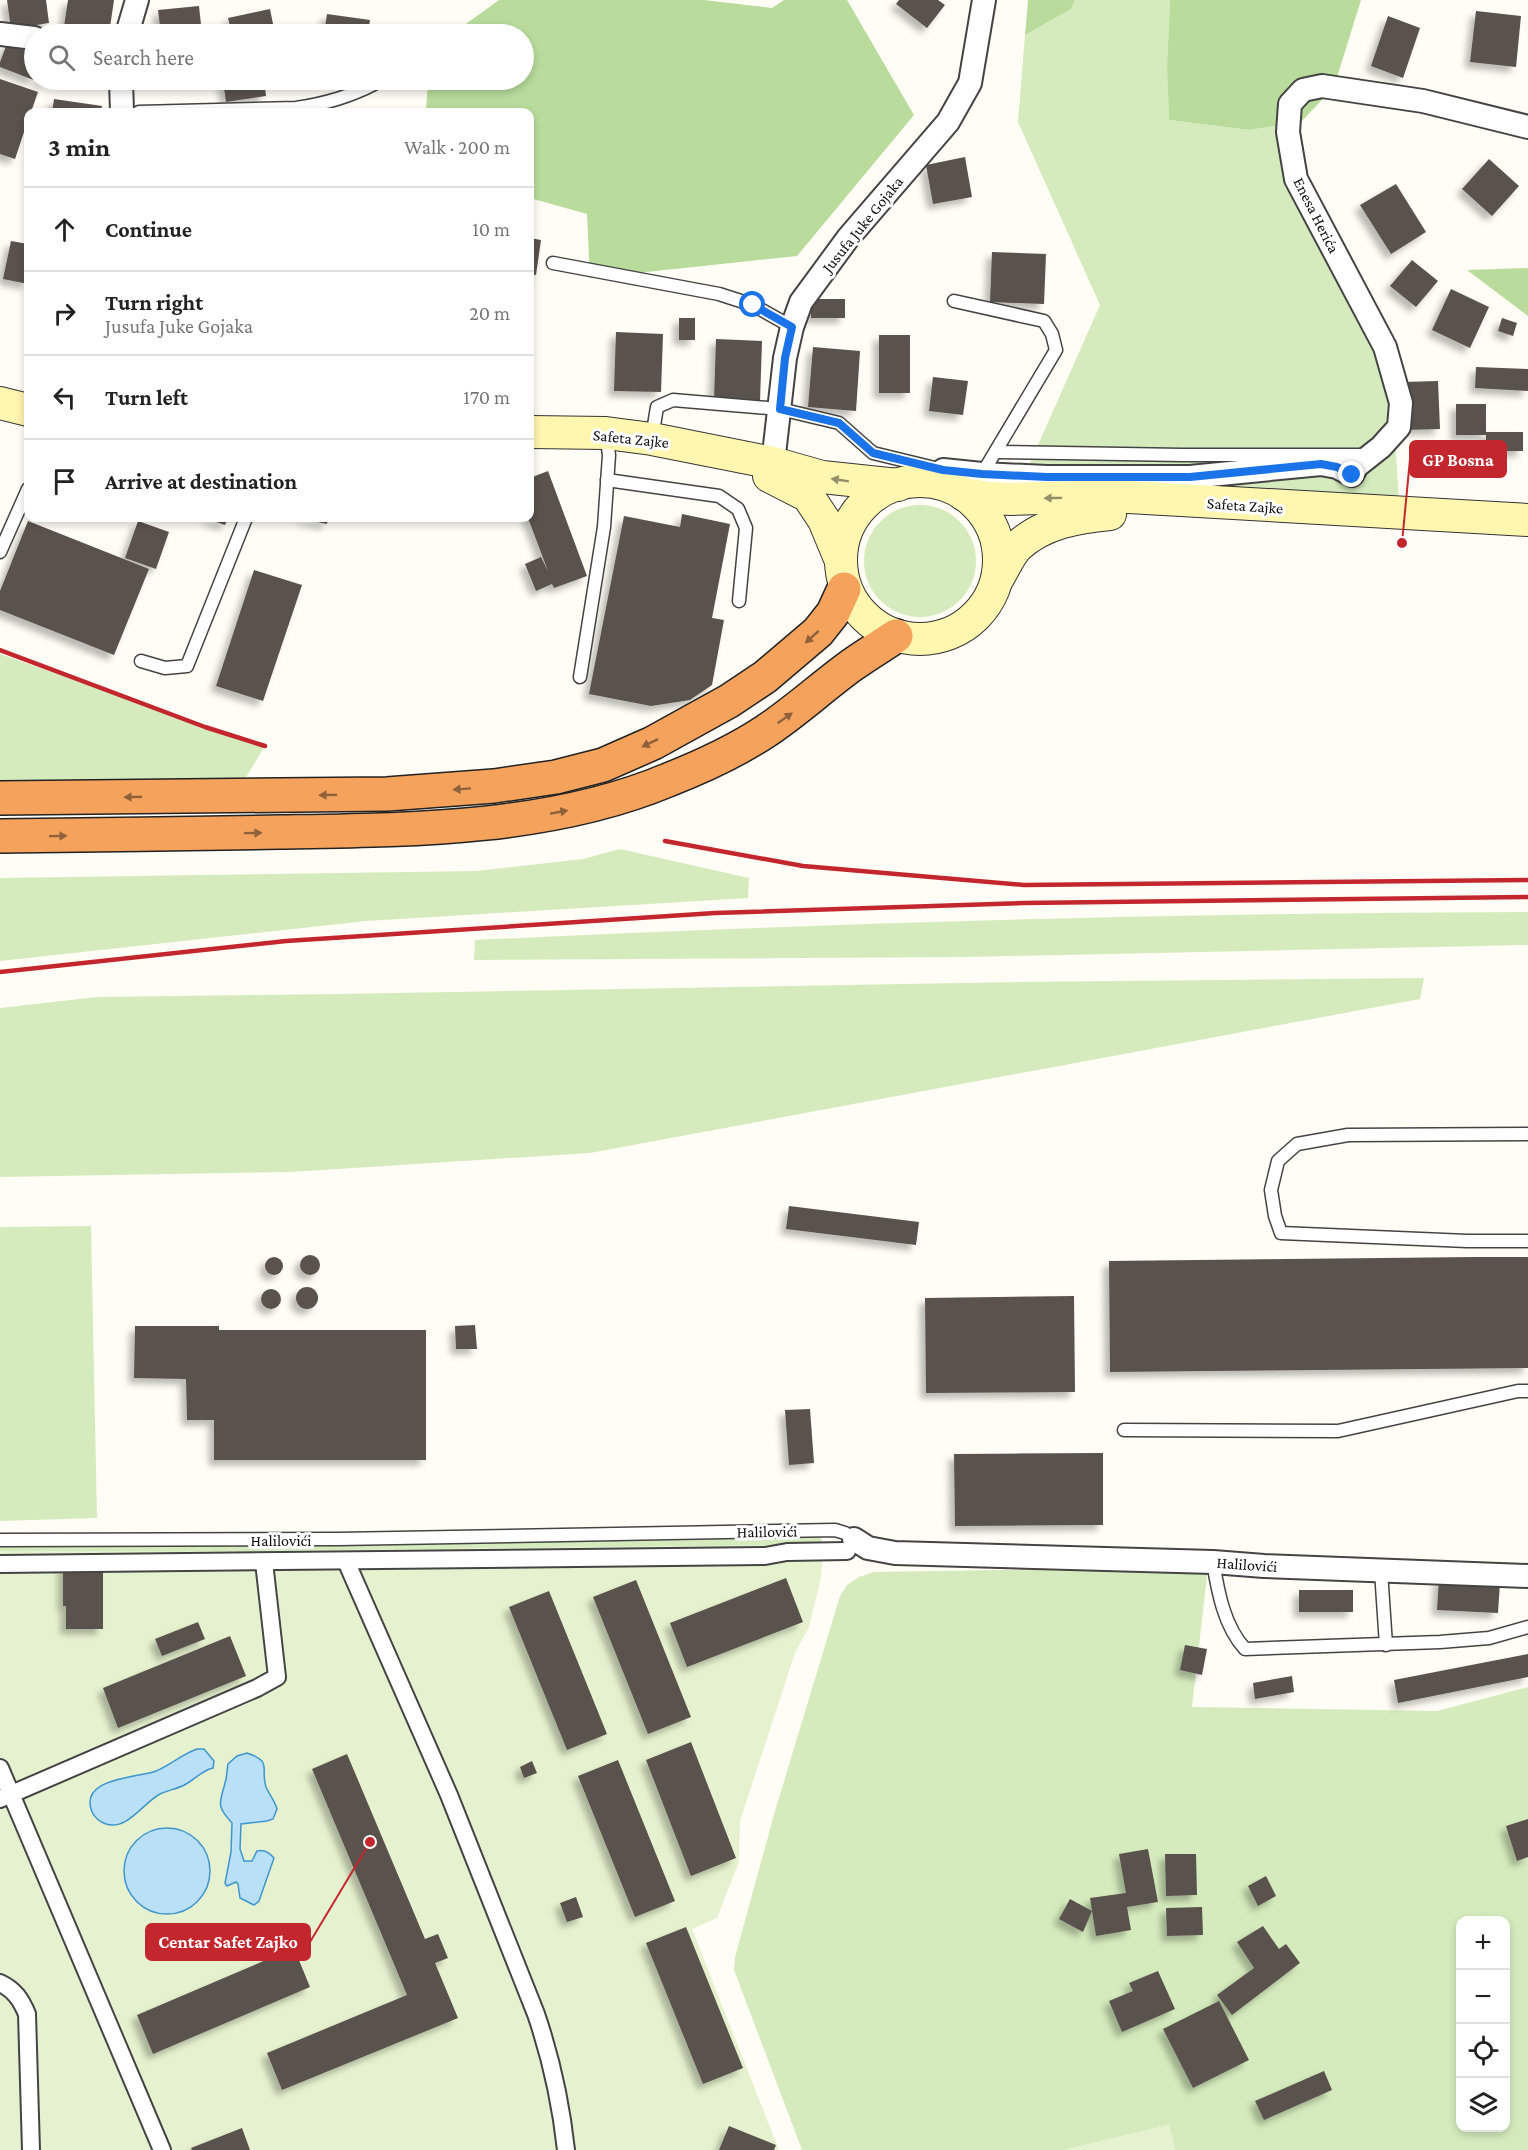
<!DOCTYPE html>
<html lang="en">
<head>
<meta charset="utf-8">
<style>
  body { margin:0; font-family:"Crimson Pro",serif; background:#f2f2f2; color:#222 }
  .controls { position:absolute; right:18px; bottom:18px; display:grid; overflow:hidden; border-radius:12px; box-shadow:0 3px 9px #0003 }
  .controls button { width:54px; height:54px; display:grid; place-items:center; padding:0; border:0; border-bottom:2px solid #e0e0e0; background:#fff; color:#222; font:30px sans-serif }
  .stop { position:absolute; width:18px; height:18px; margin:-14px; border:4px solid #1a73e8; border-radius:50%; background:#fff }
  .stop.end { background:#1a73e8; border-color:#fff; box-shadow:0 2px 6px #0008 }
  .list { margin:0; padding:0; list-style:none }
  h2 { display:flex; justify-content:space-between; align-items:center; height:78px; margin:0; padding:0 24px; font-size:26px }
  h2 small { font-size:20px; font-weight:400; color:#767676 }
  .list li { display:grid; grid-template-columns:39px 1fr auto; gap:18px; align-items:center; box-sizing:border-box; height:84px; padding:0 24px; border-top:2px solid #e0e0e0 }
  .list b { display:block; font-size:22px; white-space:nowrap }
  .list p { margin:0; font-size:20px; white-space:nowrap; color:#767676 }
  .list em { font-size:20px; font-style:normal; color:#767676 }
  .icon { flex:none; width:33px; height:33px; fill:none; stroke:currentColor; stroke-width:2; stroke-linecap:round; stroke-linejoin:round }
  .map { position:relative; flex:none; width:1528px; height:2150px; overflow:hidden }
  .search { position:absolute; background:#fff; box-shadow:0 3px 9px #0003; left:24px; top:24px; width:510px; height:66px; display:flex; align-items:center; gap:15px; box-sizing:border-box; padding:0 21px; border-radius:33px; color:#767676; font-size:22px }
  .panel { position:absolute; background:#fff; box-shadow:0 3px 9px #0003; left:24px; top:108px; width:510px; height:414px; border-radius:12px }
  .map>svg:first-child { display:block }
  .green { fill:#d5ebbd; fill-rule:evenodd }
  .forest { fill:#b9dc9c }
  .pitch { fill:#e6f2cf }
  .water { fill:#b9e0f7; stroke:#3f96cf; stroke-width:1.5 }
  .building { fill:#5a524d; filter:url(#shadow) }
  .lines { fill:none; stroke-linecap:round; stroke-linejoin:round }
  .service-casing { stroke:#444; stroke-width:15 }
  .pedestrian-casing { stroke:#444; stroke-width:20 }
  .minor-casing { stroke:#444; stroke-width:26 }
  .secondary-casing { stroke:#333; stroke-width:34 }
  .motorway-casing { stroke:#222; stroke-width:36 }
  .service { stroke:#fff; stroke-width:12 }
  .pedestrian { stroke:#fff; stroke-width:16 }
  .minor { stroke:#fff; stroke-width:22 }
  .secondary { stroke:#fff6b0; stroke-width:32 }
  .motorway { stroke:#f5a25d; stroke-width:33 }
  .rail { stroke:#c4262e; stroke-width:4.5 }
  .oneway { fill:#948f68 }
  .oneway2 { fill:#8e613b }
  .route { stroke:#1a73e8; stroke-width:8 }
  .labels { text-anchor:middle; stroke-width:6; stroke-linejoin:round; paint-order:stroke }
  .street-label { font-size:16px; fill:#111; stroke:#fff }
  .leader { fill:none; stroke:#c4262e; stroke-width:2 }
  .callout-dot { fill:#c4262e; stroke:#fff; stroke-width:2 }
  .callout { fill:#c4262e; stroke:#c4262e; stroke-width:2 }
  .callout-label { font-size:18px; text-anchor:middle; font-weight:bold; fill:#fff }
</style>
</head>
<body>
<div class="map">
<svg width="1528" height="2150" viewBox="0 0 1528 2150">
  <defs>
    <filter id="shadow"><feDropShadow dx="-5.5" dy="5.5" stdDeviation="3" flood-color="#0004"/></filter>
  </defs>
  <rect width="100%" height="100%" fill="#fffdf5"/>
  <g class="green">
    <polygon points="1075,0 1170,0 1167,67 1169,120 1249,130 1301,122 1299,185 1389,347 1399,500 1018,490 1100,305 1018,122 1025,35 1071,9"/>
    <circle cx="920" cy="561" r="56"/>
    <polygon points="0,654 265,746 237,792 0,790"/>
    <polygon points="620,849 749,878 748,898 366,921 0,961 0,878 477,871 583,859"/>
    <path d="M1528 912V945L965 957 474 960 475 940C826 923 1177 913 1528 912Z"/>
    <polygon points="1424,978 1420,999 590,1153 290,1172 0,1177 0,1008 97,997 337,994 1021,982"/>
    <polygon points="91,1226 97,1518 0,1521 0,1227"/>
    <polygon points="814,1535 821,1538 823,1545 253,1551 0,1551 0,1546 348,1545"/>
    <path d="M1208 1567 1192 1707 1437 1711 1528 1687V2150H1175L1169 2125 1064 2150H802L734 1970 735 1957 775 1811 840 1596 847 1585 859 1577 874 1572ZM1460 1920H1506V2128H1460Z"/>
  </g>
  <g class="forest">
    <polygon points="499,0 704,0 772,8 784,0 847,0 914,115 797,256 590,278 587,214 530,198 530,112 426,112 428,80 524,80 524,34 452,34"/>
    <polygon points="1028,0 1075,0 1071,9 1025,35"/>
    <polygon points="1170,0 1361,0 1334,87 1301,122 1249,130 1169,120 1167,67"/>
    <polygon points="1528,268 1528,316 1467,270"/>
  </g>
  <g class="pitch">
    <polygon points="823,1545 821,1577 809,1627 795,1653 740,1821 739,1862 717,1918 692,1929 779,2150 0,2150 0,1551 253,1551"/>
    <polygon points="1169,2125 1175,2150 1064,2150"/>
  </g>
  <g class="water">
    <path d="M197 1749H204L214 1761 213 1768C203 1770 195 1779 186 1784 178 1789 168 1790 160 1794 143 1803 127 1831 106 1824 100 1822 95 1818 92 1812 78 1777 139 1778 156 1771 171 1765 182 1754 197 1749Z"/>
    <path d="M247 1753C273 1762 260 1767 266 1787 269 1794 275 1801 277 1809L273 1819 267 1821 241 1824 240 1849 244 1861H252L257 1851C264 1849 269 1852 274 1858L259 1901 254 1905 240 1898 238 1884 236 1882 227 1886 225 1883 231 1852 232 1823C214 1804 221 1802 226 1779 227 1774 227 1769 228 1764L237 1756Z"/>
    <circle cx="167" cy="1871" r="43"/>
  </g>
  <g class="building">
    <polygon points="7,0 46,0 49,23 11,29"/>
    <polygon points="68,0 114,0 109,34 63,33"/>
    <polygon points="899,0 938,0 945,5 927,28 896,4"/>
    <polygon points="199,6 202,34 161,34 158,10"/>
    <polygon points="270,9 275,34 232,34 228,18"/>
    <polygon points="1476,11 1521,16 1516,67 1470,62"/>
    <polygon points="327,14 370,20 368,34 324,34"/>
    <polygon points="1388,16 1420,28 1403,78 1371,66"/>
    <polygon points="8,41 34,52 34,80 46,80 44,84 0,67 0,62"/>
    <polygon points="0,79 38,92 31,112 28,112 28,120 15,159 0,154"/>
    <polygon points="223,80 264,80 266,96 226,102"/>
    <polygon points="54,99 102,106 101,112 52,112"/>
    <polygon points="965,157 972,197 933,204 926,165"/>
    <polygon points="1489,159 1519,186 1492,216 1462,189"/>
    <polygon points="1396,184 1426,232 1391,254 1360,205"/>
    <polygon points="530,238 541,240 536,275 530,274"/>
    <polygon points="11,241 28,244 28,284 3,279"/>
    <polygon points="992,252 1046,254 1044,304 990,302"/>
    <polygon points="1412,260 1438,281 1416,307 1390,286"/>
    <polygon points="1451,289 1489,307 1470,348 1432,330"/>
    <rect x="811" y="299" width="34" height="19"/>
    <rect x="679" y="318" width="16" height="22"/>
    <polygon points="1502,318 1517,323 1513,336 1498,331"/>
    <polygon points="616,332 663,334 661,392 614,391"/>
    <rect x="879" y="335" width="31" height="58"/>
    <polygon points="716,339 762,341 760,401 714,400"/>
    <polygon points="813,347 860,351 856,411 808,407"/>
    <polygon points="1476,367 1528,369 1528,391 1475,388"/>
    <polygon points="933,377 968,381 963,415 929,411"/>
    <polygon points="1438,381 1440,429 1405,430 1403,382"/>
    <polygon points="1456,404 1486,404 1486,432 1523,432 1523,451 1486,451 1486,435 1456,435"/>
    <polygon points="548,471 587,576 554,588 552,584 536,591 525,564 541,557 548,571 528,518 530,478"/>
    <polygon points="682,514 730,524 712,618 724,620 712,685 690,700 651,706 589,694 624,516 680,527"/>
    <polygon points="204,518 228,518 225,525"/>
    <polygon points="297,518 328,518 327,524"/>
    <polygon points="28,521 149,569 114,655 0,610 0,591"/>
    <polygon points="138,521 169,532 156,569 125,558"/>
    <polygon points="254,570 302,585 263,701 216,686"/>
    <polygon points="789,1206 919,1222 916,1245 786,1229"/>
    <circle cx="310" cy="1265" r="10"/>
    <polygon points="1476,1257 1528,1257 1528,1368 1110,1372 1109,1261"/>
    <circle cx="274" cy="1266" r="9"/>
    <circle cx="307" cy="1298" r="11"/>
    <circle cx="271" cy="1299" r="10"/>
    <polygon points="1074,1296 1075,1392 926,1393 925,1298"/>
    <polygon points="475,1325 477,1349 456,1349 455,1326"/>
    <polygon points="135,1326 219,1326 219,1330 426,1330 426,1460 214,1460 214,1420 187,1420 186,1379 134,1378"/>
    <polygon points="810,1409 814,1463 789,1465 785,1410"/>
    <polygon points="1103,1453 1103,1525 955,1526 954,1454"/>
    <polygon points="103,1564 103,1629 66,1629 66,1606 63,1606 63,1565"/>
    <polygon points="786,1578 803,1622 687,1667 670,1623"/>
    <polygon points="1439,1578 1500,1582 1498,1613 1437,1610"/>
    <polygon points="636,1580 691,1717 648,1734 593,1597"/>
    <rect x="1299" y="1590" width="54" height="22"/>
    <polygon points="549,1591 607,1734 567,1750 509,1607"/>
    <polygon points="198,1622 205,1639 162,1656 155,1639"/>
    <polygon points="230,1636 246,1676 118,1728 103,1688"/>
    <polygon points="1185,1645 1207,1649 1202,1675 1180,1670"/>
    <polygon points="1528,1654 1528,1677 1398,1703 1394,1680"/>
    <polygon points="1292,1676 1294,1692 1255,1699 1253,1683"/>
    <polygon points="691,1742 736,1858 691,1876 646,1760"/>
    <polygon points="347,1754 425,1939 438,1934 448,1958 435,1963 458,2018 282,2090 267,2053 407,1995 312,1769"/>
    <polygon points="618,1760 675,1901 635,1917 578,1776"/>
    <polygon points="532,1761 537,1773 524,1778 520,1767"/>
    <polygon points="1528,1819 1528,1857 1517,1861 1506,1826"/>
    <polygon points="1148,1849 1158,1902 1127,1907 1131,1930 1096,1936 1090,1898 1126,1893 1119,1854"/>
    <polygon points="1165,1854 1196,1854 1197,1895 1166,1896"/>
    <polygon points="1266,1876 1276,1896 1258,1906 1248,1886"/>
    <polygon points="576,1897 583,1917 567,1922 560,1903"/>
    <polygon points="1070,1899 1092,1911 1083,1932 1059,1919"/>
    <polygon points="1202,1907 1203,1935 1167,1936 1166,1908"/>
    <polygon points="1263,1926 1279,1949 1286,1944 1300,1963 1232,2015 1217,1995 1254,1968 1237,1942"/>
    <polygon points="686,1927 743,2068 703,2084 646,1943"/>
    <polygon points="294,1948 310,1987 153,2054 137,2015"/>
    <polygon points="1158,1971 1175,2009 1122,2032 1109,2001 1133,1991 1129,1983"/>
    <polygon points="1219,2001 1249,2060 1193,2088 1163,2029"/>
    <polygon points="1324,2071 1332,2090 1264,2120 1255,2101"/>
    <polygon points="729,2126 776,2145 774,2150 719,2150"/>
    <polygon points="242,2128 250,2150 192,2150 191,2148"/>
  </g>
  <g class="lines">
    <defs>
      <g id="service">
        <path d="M139 112 296 108C324 104 349 97 374 84"/>
        <polyline points="553,263 719,294 753,305 792,327"/>
        <polyline points="954,301 1044,321 1052,334 1056,350 982,474"/>
        <polyline points="652,438 657,407 673,400 780,409 839,423 873,453 943,470"/>
        <polyline points="997,452 1183,455 1369,455"/>
        <polyline points="607,480 719,496 738,509 746,528 739,601"/>
        <polyline points="0,552 28,489"/>
        <polyline points="141,661 165,668 187,666 246,518"/>
        <polyline points="580,677 604,527 609,455 606,434"/>
        <polyline points="1528,1134 1348,1135 1297,1144 1278,1161 1271,1190 1275,1216 1281,1233 1467,1241 1528,1241"/>
        <polyline points="1124,1430 1338,1431 1518,1391 1528,1391"/>
        <polyline points="0,1540 338,1539 835,1530 845,1533 854,1539"/>
        <path d="M1213 1562C1218 1592 1224 1626 1245 1649L1440 1642 1489 1638 1528 1627"/>
        <polyline points="1381,1571 1386,1645"/>
      </g>
      <g id="pedestrian">
        <path d="M346 1561 449 1795 536 2014C551 2058 561 2104 566 2150"/>
        <polyline points="0,1564 765,1556 787,1552 847,1551"/>
        <polyline points="0,1768 162,2150"/>
        <polyline points="0,1799 257,1688 277,1677 264,1562"/>
        <path d="M0 1983C15 1990 21 2000 27 2014L31 2150"/>
      </g>
      <g id="minor">
        <polyline points="0,34 34,38"/>
        <polyline points="127,34 137,0"/>
        <polyline points="121,80 122,112"/>
        <polyline points="773,463 785,358 792,327 801,302 848,238 948,122 970,83 984,0"/>
        <polyline points="929,482 943,470 982,474 1047,477 1190,477 1321,464 1337,467 1352,475 1357,466 1381,447 1399,427 1401,403 1385,347 1296,179 1288,132 1290,104 1303,90 1322,86 1423,101 1528,127"/>
        <polyline points="854,1539 868,1548 895,1553 1213,1562 1264,1566 1528,1576"/>
      </g>
      <g id="secondary">
        <polyline points="0,403 28,410"/>
        <polyline points="530,432 606,433 652,439 773,463 822,477 898,485"/>
        <polyline points="769,476 808,496 824,520 841,561"/>
        <circle cx="920" cy="560" r="79"/>
        <polyline points="963,494 991,498 1011,499 1111,496 1528,520"/>
        <path d="M998 578C1004 568 1010 554 1018 546 1043 523 1077 517 1110 514"/>
      </g>
      <g id="motorway">
        <polyline points="0,798 387,794 494,786 556,777 603,765 653,743 729,701 765,677 818,632 833,613 844,589"/>
        <path d="M0 836C93 835 187 834 280 832 408 830 549 830 668 780 701 767 736 751 766 731 796 711 823 686 852 665 866 655 881 646 896 636"/>
      </g>
    </defs>
    <use href="#service" class="service-casing"/>
    <use href="#pedestrian" class="pedestrian-casing"/>
    <use href="#minor" class="minor-casing"/>
    <use href="#secondary" class="secondary-casing"/>
    <use href="#motorway" class="motorway-casing"/>
    <use href="#service" class="service"/>
    <use href="#pedestrian" class="pedestrian"/>
    <use href="#minor" class="minor"/>
    <use href="#secondary" class="secondary"/>
    <use href="#motorway" class="motorway"/>
    <g class="rail">
      <polyline points="0,650 205,727 265,746"/>
      <polyline points="665,841 803,866 1024,885 1528,880"/>
      <polyline points="0,972 286,941 715,913 1024,903 1528,897"/>
    </g>
  </g>
  <defs><path id="oneway-solid" d="M-6-.8H1V-3.2L6.5 0L1 3.2V.8H-6Z" transform="scale(1.5)"/></defs>
  <g class="oneway">
    <use href="#oneway-solid" transform="translate(840 480) rotate(-171)"/>
    <use href="#oneway-solid" transform="translate(1053 498) rotate(179)"/>
  </g>
  <g class="oneway2">
    <use href="#oneway-solid" transform="translate(812 637) rotate(138)"/>
    <use href="#oneway-solid" transform="translate(785 718) rotate(-35)"/>
    <use href="#oneway-solid" transform="translate(650 743) rotate(154)"/>
    <use href="#oneway-solid" transform="translate(462 789) rotate(176)"/>
    <use href="#oneway-solid" transform="translate(328 795) rotate(179)"/>
    <use href="#oneway-solid" transform="translate(133 797) rotate(179)"/>
    <use href="#oneway-solid" transform="translate(559 812) rotate(-10)"/>
    <use href="#oneway-solid" transform="translate(253 833) rotate(-1)"/>
    <use href="#oneway-solid" transform="translate(58 836) rotate(-1)"/>
  </g>
  <g class="lines">
    <polyline class="route" points="753,305 792,327 785,358 780,409 839,423 873,453 943,470 982,474 1047,477 1190,477 1321,464 1337,467 1352,475"/>
  </g>
  <g class="labels">
    <g class="street-label">
      <text transform="translate(1317 215) rotate(63)" y="6">Enesa Herića</text>
      <text transform="translate(862 224) rotate(-51)" y="6">Jusufa Juke Gojaka</text>
      <text transform="translate(631 438) rotate(6)" y="6">Safeta Zajke</text>
      <text transform="translate(1245 505) rotate(4)" y="6">Safeta Zajke</text>
      <text transform="translate(767 1531) rotate(-1)" y="6">Halilovići</text>
      <text x="281" y="1546">Halilovići</text>
      <text transform="translate(1247 1564) rotate(4)" y="6">Halilovići</text>
    </g>
  </g>
  <path class="leader" d="M1402 543L1410 459M370 1842L310 1942"/>
  <g class="callout-dot">
    <circle cx="1402" cy="543" r="6"/>
    <circle cx="370" cy="1842" r="6"/>
  </g>
  <g class="callout">
    <rect x="1410" y="441" width="96" height="36" rx="6"/>
    <rect x="146" y="1924" width="164" height="36" rx="6"/>
  </g>
  <g class="callout-label">
    <text x="1458" y="466">GP Bosna</text>
    <text x="228" y="1948">Centar Safet Zajko</text>
  </g>
</svg>
<div class="controls">
<button>+</button>
<button>−</button>
<button><svg class="icon" aria-label="locate" viewBox="0 0 24 24"><circle cx="12" cy="12" r="6"/><path d="M12 2v4M12 18v4M2 12h4M18 12h4"/></svg></button>
<button><svg class="icon" aria-label="layers" viewBox="0 0 24 24"><path d="M12 4l9 5-9 5-9-5zM3 14l9 5 9-5"/></svg></button>
</div>
<div class="stop" style="left:753px;top:305px"></div>
<div class="stop end" style="left:1352px;top:475px"></div>
<div class="search"><svg class="icon" aria-label="search" viewBox="0 0 24 24"><circle cx="10" cy="10" r="6"/><path d="M15 15l6 6"/></svg>Search here</div>
<section class="panel">
<h2>3 min<small>Walk · 200 m</small></h2>
<ul class="list">
<li><svg class="icon" aria-label="ahead" viewBox="0 0 24 24"><path d="M12 20V5M6 11l6-6 6 6"/></svg><div><b>Continue</b></div><em>10 m</em></li>
<li><svg class="icon" aria-label="right" viewBox="0 0 24 24"><path d="M7 20v-9h11M14 6l5 5-5 5"/></svg><div><b>Turn right</b><p>Jusufa Juke Gojaka</p></div><em>20 m</em></li>
<li><svg class="icon" aria-label="left" viewBox="0 0 24 24"><path d="M17 20v-9H6M10 6l-5 5 5 5"/></svg><div><b>Turn left</b></div><em>170 m</em></li>
<li><svg class="icon" aria-label="arrive" viewBox="0 0 24 24"><path d="M6 21V4h12l-3 4 3 4H6"/></svg><div><b>Arrive at destination</b></div></li>
</ul>
</section>
</div>
</body>
</html>
